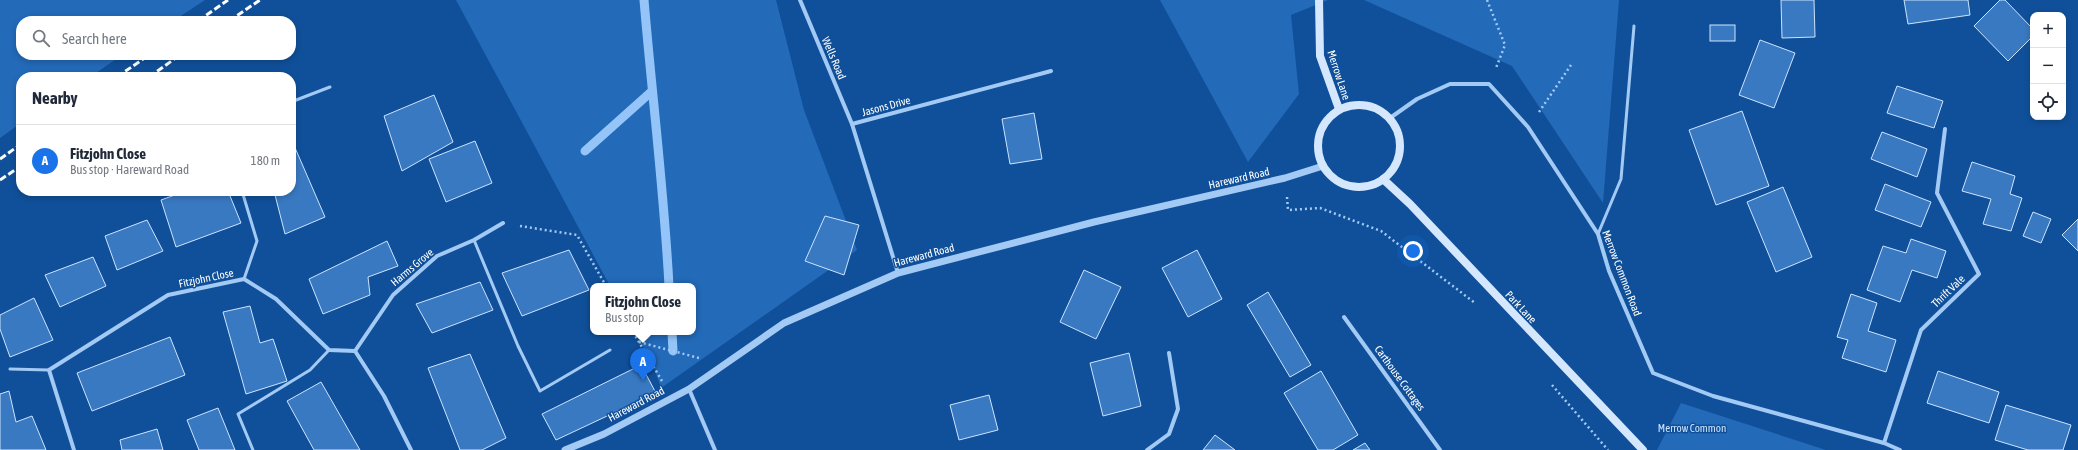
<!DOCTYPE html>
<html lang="en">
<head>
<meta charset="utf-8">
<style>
  body { margin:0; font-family:"Asap Condensed",sans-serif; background:#f6f6f7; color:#1f2937 }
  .controls { position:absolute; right:12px; top:12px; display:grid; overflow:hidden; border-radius:8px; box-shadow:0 2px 6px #0003 }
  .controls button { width:36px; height:36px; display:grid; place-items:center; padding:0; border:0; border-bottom:1px solid #e0e1e3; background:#fff; color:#1f2937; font:20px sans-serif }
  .you { position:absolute; left:1413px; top:251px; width:14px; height:14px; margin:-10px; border:3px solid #fff; border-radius:50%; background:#1a73e8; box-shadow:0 0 0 6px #1a73e833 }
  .badge { display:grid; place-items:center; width:26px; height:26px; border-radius:50%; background:#1a73e8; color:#fff; font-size:13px; font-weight:700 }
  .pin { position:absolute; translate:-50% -33px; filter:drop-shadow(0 1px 2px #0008) }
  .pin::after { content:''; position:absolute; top:21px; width:14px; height:12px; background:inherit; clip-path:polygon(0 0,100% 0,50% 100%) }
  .popup { position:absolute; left:590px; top:283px; width:106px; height:52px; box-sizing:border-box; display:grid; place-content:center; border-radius:8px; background:#fff; filter:drop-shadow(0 1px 3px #0005); font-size:13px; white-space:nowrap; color:#747a83 }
  .popup b { font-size:15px; color:#1f2937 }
  .popup::after { content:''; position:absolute; left:50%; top:100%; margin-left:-8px; border:8px solid transparent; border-top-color:#fff }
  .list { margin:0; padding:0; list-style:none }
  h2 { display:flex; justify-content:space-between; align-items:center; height:52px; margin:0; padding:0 16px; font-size:17px }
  h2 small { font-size:13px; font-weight:400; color:#747a83 }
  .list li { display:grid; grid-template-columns:26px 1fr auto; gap:12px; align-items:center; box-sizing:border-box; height:72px; padding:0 16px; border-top:1px solid #e0e1e3 }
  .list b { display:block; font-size:15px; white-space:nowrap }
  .list p { margin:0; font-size:13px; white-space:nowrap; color:#747a83 }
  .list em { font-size:13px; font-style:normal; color:#747a83 }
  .icon { flex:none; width:22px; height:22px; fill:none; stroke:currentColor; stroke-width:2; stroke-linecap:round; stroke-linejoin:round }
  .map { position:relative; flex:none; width:2078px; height:450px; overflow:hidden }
  .search { position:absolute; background:#fff; box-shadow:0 2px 6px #0003; left:16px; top:16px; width:280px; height:44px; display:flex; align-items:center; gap:10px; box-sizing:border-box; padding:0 14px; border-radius:16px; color:#747a83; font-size:15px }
  .panel { position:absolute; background:#fff; box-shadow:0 2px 6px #0003; left:16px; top:72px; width:280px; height:124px; border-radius:16px }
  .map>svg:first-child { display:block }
  .green { fill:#236ab9 }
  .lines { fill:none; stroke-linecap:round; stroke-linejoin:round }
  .stream { stroke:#95c5f8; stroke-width:9 }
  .building { fill:#3979c2; stroke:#cce4fe }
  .path { stroke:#a3caf4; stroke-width:2.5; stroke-dasharray:2 3; stroke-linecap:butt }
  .service { stroke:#a3caf4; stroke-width:3 }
  .minor { stroke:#a3caf4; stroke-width:4 }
  .tertiary { stroke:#a3caf4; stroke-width:7 }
  .secondary { stroke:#d4e7fd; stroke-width:8 }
  .rail { stroke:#fff; stroke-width:3; stroke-dasharray:7 3; stroke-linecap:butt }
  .labels { text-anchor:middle; stroke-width:3; stroke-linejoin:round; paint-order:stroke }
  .street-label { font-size:11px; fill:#fff; stroke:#10509a }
  .park-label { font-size:11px; fill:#cce4fe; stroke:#10509a }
</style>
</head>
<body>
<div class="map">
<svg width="2078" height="450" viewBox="0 0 2078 450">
  <rect width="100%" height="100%" fill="#10509a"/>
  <g class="green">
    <polygon points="0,0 205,0 173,21 21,21 21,55 122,55 90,77 21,77 21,123 0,138"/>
    <polygon points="456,0 776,0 804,110 857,250 661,388 654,367 635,332 693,332 693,286 610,286"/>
    <polygon points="1160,0 1328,0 1291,15 1299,94 1248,162"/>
    <polygon points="1364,0 1619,0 1603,203 1512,66"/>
    <polygon points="1681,403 1826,450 1657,450"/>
  </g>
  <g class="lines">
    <g class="stream">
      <path d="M644 0C652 95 664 190 669 286"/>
      <polyline points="585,151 651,92"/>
      <polyline points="672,332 673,351"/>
    </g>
  </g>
  <g class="building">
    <polygon points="1781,0 1814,0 1815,37 1782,38"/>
    <polygon points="1904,0 1968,0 1970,15 1908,24"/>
    <polygon points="2000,0 2005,0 2033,29 2033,36 2008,61 1974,26"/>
    <rect x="1710" y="25" width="25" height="16"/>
    <polygon points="1760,40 1795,53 1774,108 1739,95"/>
    <polygon points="1897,86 1943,101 1934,128 1887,113"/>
    <polygon points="434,95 453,142 402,171 384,116"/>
    <polygon points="1742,111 1769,186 1716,205 1689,130"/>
    <polygon points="1034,113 1042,159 1010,164 1002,119"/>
    <polygon points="1882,132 1927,149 1917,177 1871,159"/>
    <polygon points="475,141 492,183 446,202 429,159"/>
    <polygon points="291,143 293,143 325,217 285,234 274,191 291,191"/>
    <polygon points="1972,162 2015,176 2010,194 2022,198 2011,231 1983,224 1991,199 1962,191"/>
    <polygon points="1885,184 1931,202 1921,227 1875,210"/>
    <polygon points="1783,187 1812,257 1776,272 1747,202"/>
    <polygon points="186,191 228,191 241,223 176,247 161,200"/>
    <polygon points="2033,212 2051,219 2041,243 2023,236"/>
    <polygon points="825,216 859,225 844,275 805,261"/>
    <polygon points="2078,219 2078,251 2062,235"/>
    <polygon points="147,220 163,251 117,270 105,236"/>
    <polygon points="1911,239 1946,251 1937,278 1912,270 1900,302 1867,290 1883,246 1906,253"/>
    <polygon points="387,241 398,266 368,277 370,295 323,314 309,279"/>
    <polygon points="569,250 589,290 522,316 502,273"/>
    <polygon points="1197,250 1222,299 1188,317 1162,268"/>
    <polygon points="93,257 106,286 60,307 45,275"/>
    <polygon points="1084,270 1121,287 1096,339 1060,322"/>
    <polygon points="480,282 493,310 432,333 416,304"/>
    <polygon points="1268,292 1311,365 1290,377 1247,305"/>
    <polygon points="1851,294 1877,303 1868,331 1896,340 1886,372 1842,358 1848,340 1837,337"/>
    <polygon points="34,298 53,340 10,357 0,329 0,315"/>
    <polygon points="250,306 260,343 273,339 287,381 246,394 223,312"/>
    <polygon points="170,337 185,375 92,411 77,373"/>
    <polygon points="1129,353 1141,406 1103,416 1090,363"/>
    <polygon points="470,354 506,438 482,450 460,450 428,368"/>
    <polygon points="641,365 656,393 556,440 542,414"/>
    <polygon points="1321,371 1358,435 1333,450 1318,450 1284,393"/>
    <polygon points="1938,371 1999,392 1989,423 1927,403"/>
    <polygon points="321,382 360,450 314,450 287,401"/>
    <polygon points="9,391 16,422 32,416 46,450 0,450 0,394"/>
    <polygon points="989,395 998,430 959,440 950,405"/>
    <polygon points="2006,405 2071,425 2063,450 2028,450 1995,440"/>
    <polygon points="218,408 235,450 199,450 187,420"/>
    <polygon points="157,429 163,450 122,450 120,440"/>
    <polygon points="1215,435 1235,450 1203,450"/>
    <polygon points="1365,443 1370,450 1353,450"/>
  </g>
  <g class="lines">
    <g class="path">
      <polyline points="1487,0 1505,45 1496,68"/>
      <polyline points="1539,112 1571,65"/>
      <polyline points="1287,197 1288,210 1320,208 1381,231 1475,303"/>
      <polyline points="520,226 577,235 606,286"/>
      <polyline points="633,332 662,381"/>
      <polyline points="639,342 699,358"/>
      <polyline points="1552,385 1608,450"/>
    </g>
    <g class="service">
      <polyline points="291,102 330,87"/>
      <polyline points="242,191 257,241 244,279"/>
      <polyline points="1598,234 1621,179 1634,26"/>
      <polyline points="474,240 518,346 540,391 610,350"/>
      <polyline points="10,369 49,370"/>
      <polyline points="253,450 238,414 310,370 329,350"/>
    </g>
    <g class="minor">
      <polyline points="800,0 852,124"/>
      <polyline points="1390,118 1417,99 1450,84 1489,84 1528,127 1598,234 1609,271 1653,373 1713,396 1884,443 1900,450"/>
      <polyline points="898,273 852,124 1051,71"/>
      <polyline points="1344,317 1440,450"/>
      <polyline points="355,351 393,295 437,256 474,240 503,223"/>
      <polyline points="689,389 715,450"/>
      <polyline points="1884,443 1921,330 1979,274 1937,193 1945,129"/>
      <polyline points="74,450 49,370 168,295 244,279 276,299 329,350 355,351 384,396 411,450"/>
      <polyline points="1147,450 1169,434 1178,409 1169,353"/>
    </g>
    <polyline class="tertiary" points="565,450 604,434 689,389 784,323 898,273 1094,222 1285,178 1323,166"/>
    <g class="secondary">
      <polyline points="1319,0 1320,56 1339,109"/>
      <circle cx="1359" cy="146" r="41"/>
      <polyline points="1383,179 1410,204 1643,450"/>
    </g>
    <g class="rail">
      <polyline points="198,21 228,0"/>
      <polyline points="229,21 260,0"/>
      <polyline points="117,77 149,55"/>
      <polyline points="149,77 180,55"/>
      <polyline points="0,159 21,144"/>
      <polyline points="0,180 21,166"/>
    </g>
  </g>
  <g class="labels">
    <g class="street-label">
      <text transform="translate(834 58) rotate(67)" y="4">Wells Road</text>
      <text transform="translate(1339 75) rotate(72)" y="4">Merrow Lane</text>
      <text transform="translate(886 106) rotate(-15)" y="4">Jasons Drive</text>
      <text transform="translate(1239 178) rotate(-13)" y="4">Hareward Road</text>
      <text transform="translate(924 255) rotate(-15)" y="4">Hareward Road</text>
      <text transform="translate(412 267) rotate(-40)" y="4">Harms Grove</text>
      <text transform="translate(1622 273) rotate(69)" y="4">Merrow Common Road</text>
      <text transform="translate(206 278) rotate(-12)" y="4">Fitzjohn Close</text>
      <text transform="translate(1948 291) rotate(-44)" y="4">Thrift Vale</text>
      <text transform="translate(1521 307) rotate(47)" y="4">Park Lane</text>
      <text transform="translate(1400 378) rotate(54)" y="4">Carthouse Cottages</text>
      <text transform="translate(636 404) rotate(-28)" y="4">Hareward Road</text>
    </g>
    <g class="park-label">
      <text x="1692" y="432">Merrow Common</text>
    </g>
  </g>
</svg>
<div class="controls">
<button>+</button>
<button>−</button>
<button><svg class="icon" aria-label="locate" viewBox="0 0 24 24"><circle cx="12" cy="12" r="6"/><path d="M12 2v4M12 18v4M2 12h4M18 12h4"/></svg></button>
</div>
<div class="you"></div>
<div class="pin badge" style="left:643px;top:381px">A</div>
<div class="popup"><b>Fitzjohn Close</b>Bus stop</div>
<div class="search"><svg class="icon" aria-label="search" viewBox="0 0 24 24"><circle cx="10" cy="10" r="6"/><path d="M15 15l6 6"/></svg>Search here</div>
<section class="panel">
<h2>Nearby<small></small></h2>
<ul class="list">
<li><span class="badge">A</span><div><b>Fitzjohn Close</b><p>Bus stop · Hareward Road</p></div><em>180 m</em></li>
</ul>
</section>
</div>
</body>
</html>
